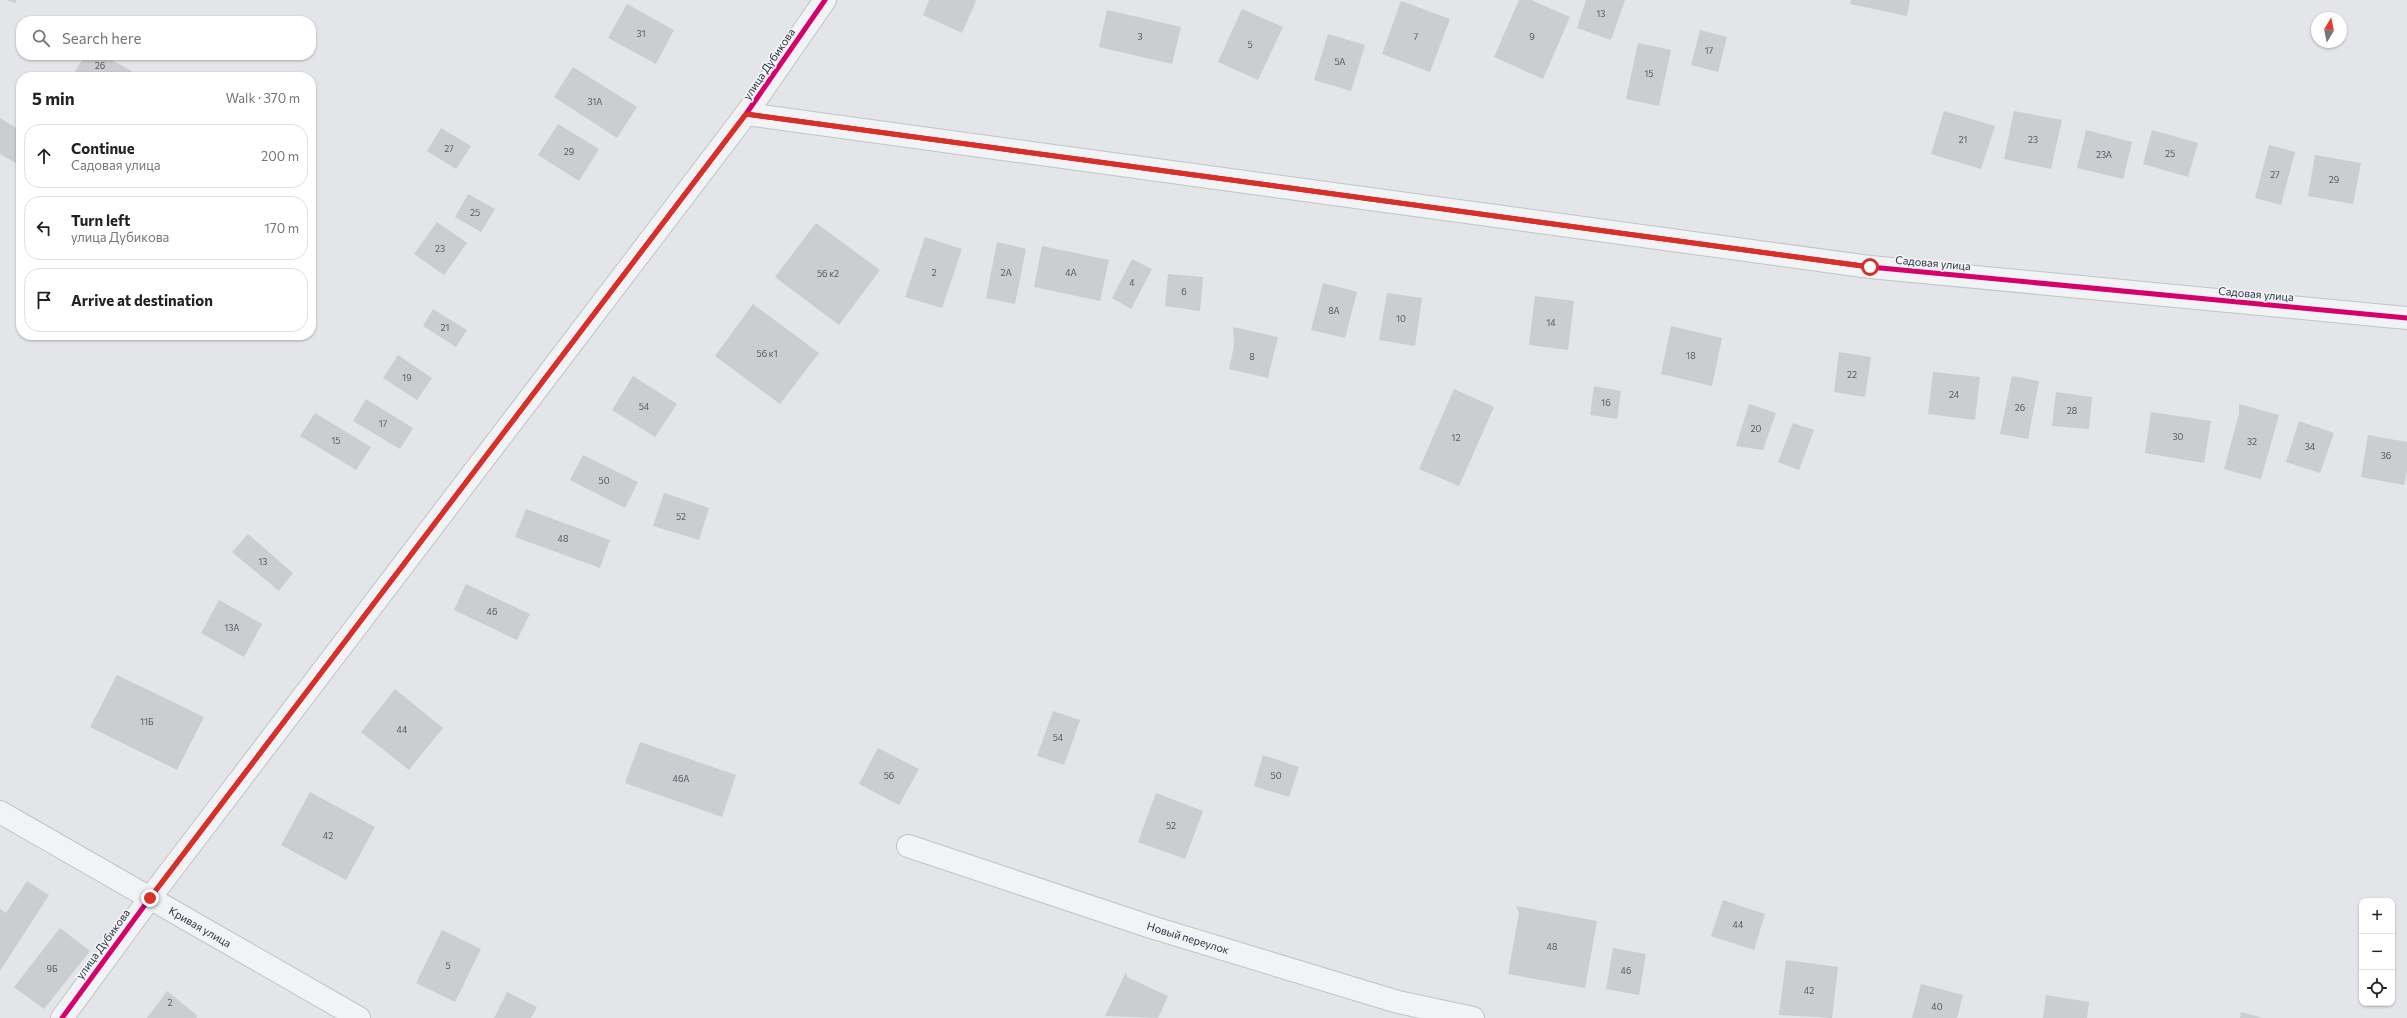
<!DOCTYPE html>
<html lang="en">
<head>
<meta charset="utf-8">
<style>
  body { margin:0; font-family:Commissioner,sans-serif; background:#f6f6f6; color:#222 }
  .controls { position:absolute; right:12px; bottom:12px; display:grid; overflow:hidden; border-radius:8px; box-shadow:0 1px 3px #0004 }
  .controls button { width:36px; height:36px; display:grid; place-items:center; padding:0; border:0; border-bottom:1px solid #e0e0e0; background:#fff; color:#222; font:20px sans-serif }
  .compass { position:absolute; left:2311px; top:12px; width:36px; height:36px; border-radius:50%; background:#fff; box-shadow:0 1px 3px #0004; rotate:10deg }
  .stop { position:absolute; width:12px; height:12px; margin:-9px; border:3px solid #d93025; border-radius:50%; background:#fff }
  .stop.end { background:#d93025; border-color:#fff; box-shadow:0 1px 4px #0008 }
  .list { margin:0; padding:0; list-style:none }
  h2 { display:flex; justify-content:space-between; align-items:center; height:52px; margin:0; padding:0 16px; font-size:17px }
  h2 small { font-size:13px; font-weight:400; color:#767676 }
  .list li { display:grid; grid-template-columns:26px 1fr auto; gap:12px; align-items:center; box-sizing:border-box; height:64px; margin:0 8px 8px; padding:0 8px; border:1px solid #e0e0e0; border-radius:16px }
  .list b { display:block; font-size:15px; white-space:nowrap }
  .list p { margin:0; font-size:13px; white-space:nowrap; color:#767676 }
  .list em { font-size:13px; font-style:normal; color:#767676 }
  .icon { flex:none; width:22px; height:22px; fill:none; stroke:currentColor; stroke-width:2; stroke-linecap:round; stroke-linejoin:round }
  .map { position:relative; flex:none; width:2407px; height:1018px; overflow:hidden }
  .search { position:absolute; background:#fff; box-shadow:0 1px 3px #0004; left:16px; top:16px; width:300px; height:44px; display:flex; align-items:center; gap:10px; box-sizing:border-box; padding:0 14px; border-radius:16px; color:#767676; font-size:15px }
  .panel { position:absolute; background:#fff; box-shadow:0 1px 3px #0004; left:16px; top:72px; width:300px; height:268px; border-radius:16px }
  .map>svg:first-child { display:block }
  .building { fill:#cbcdd0 }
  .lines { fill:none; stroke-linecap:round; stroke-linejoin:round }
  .minor-casing { stroke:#c1c3c6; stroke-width:24 }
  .minor { stroke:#f2f3f4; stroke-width:22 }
  .cycleway-casing { stroke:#f1f3f6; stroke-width:8 }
  .cycleway { stroke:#d6006c; stroke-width:5 }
  .route { stroke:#d93025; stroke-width:5 }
  .labels { text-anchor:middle; stroke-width:3.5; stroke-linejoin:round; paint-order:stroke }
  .number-label { font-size:9px; fill:#545a64 }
  .street-label { font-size:11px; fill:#2b333f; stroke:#f1f3f6 }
</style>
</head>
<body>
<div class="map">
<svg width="2407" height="1018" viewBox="0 0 2407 1018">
  <rect width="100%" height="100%" fill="#e3e5e8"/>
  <g class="building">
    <polygon points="7,0 17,0 15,3"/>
    <polygon points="929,0 974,0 976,1 962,33 923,15"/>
    <polygon points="1519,0 1531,0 1570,17 1543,79 1494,57"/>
    <polygon points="1586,0 1625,0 1611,40 1577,28"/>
    <polygon points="1851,0 1910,0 1907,16 1850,4"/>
    <polygon points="1401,1 1450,19 1430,72 1382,54"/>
    <polygon points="627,4 674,30 656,64 608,38"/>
    <polygon points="1242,9 1283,27 1258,80 1218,62"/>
    <polygon points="1107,10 1181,27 1172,64 1099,47"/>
    <polygon points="1700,30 1727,37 1718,72 1691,65"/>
    <polygon points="1328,34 1365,45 1351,91 1314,80"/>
    <polygon points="1638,43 1671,50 1659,106 1626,99"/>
    <polygon points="85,55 103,55 142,77 72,77"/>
    <polygon points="573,67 637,107 617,138 554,97"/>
    <polygon points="1944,111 1995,126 1981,169 1931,154"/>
    <polygon points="2014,111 2062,120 2051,169 2004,159"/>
    <polygon points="0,118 21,131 21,166 0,154"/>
    <polygon points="558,124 599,149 579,181 538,155"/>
    <polygon points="441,128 471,146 456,169 427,151"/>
    <polygon points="2086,130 2132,142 2123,179 2077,168"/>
    <polygon points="2152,130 2198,143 2188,177 2143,164"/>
    <polygon points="2269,145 2295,152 2281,205 2255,198"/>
    <polygon points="2315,155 2361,163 2353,204 2308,196"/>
    <polygon points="468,194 495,209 481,232 455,217"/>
    <polygon points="437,222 467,243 444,275 414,254"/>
    <polygon points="816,223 880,270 839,325 775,277"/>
    <polygon points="925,237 962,249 942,308 905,297"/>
    <polygon points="997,242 1026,249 1015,304 986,298"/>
    <polygon points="1042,246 1109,260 1100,301 1034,287"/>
    <polygon points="1132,259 1152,269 1131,309 1112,298"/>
    <polygon points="1168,274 1203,277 1200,311 1165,306"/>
    <polygon points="1323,283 1357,292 1345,338 1311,330"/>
    <polygon points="1387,293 1422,298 1415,346 1379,340"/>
    <polygon points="1535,296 1574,301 1568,350 1529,345"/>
    <polygon points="753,304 819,353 780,404 715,356"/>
    <polygon points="433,309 467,330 456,347 423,326"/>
    <polygon points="1671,326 1722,338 1712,386 1661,374"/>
    <polygon points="1233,327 1278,337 1268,378 1229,369 1234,346"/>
    <polygon points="1839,352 1871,357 1865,397 1834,392"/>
    <polygon points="398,355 432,378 417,400 383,378"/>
    <polygon points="1933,372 1980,377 1975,420 1928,414"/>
    <polygon points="633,376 677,404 655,437 612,410"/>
    <polygon points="2012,376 2039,381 2028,439 2000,434"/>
    <polygon points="1594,386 1621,391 1617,419 1590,415"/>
    <polygon points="1454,389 1494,407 1459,486 1419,469"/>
    <polygon points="2056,392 2092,397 2089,429 2052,426"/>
    <polygon points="366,399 413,428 400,449 353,421"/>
    <polygon points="1749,404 1776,413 1763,450 1736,446"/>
    <polygon points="2239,404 2279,415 2261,479 2224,469 2239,414"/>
    <polygon points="2151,412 2211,421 2204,463 2145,453"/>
    <polygon points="315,413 371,447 356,470 300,436"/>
    <polygon points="2299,421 2334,433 2320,473 2286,462"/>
    <polygon points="1793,423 1814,430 1799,470 1778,462"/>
    <polygon points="2368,435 2407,442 2407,471 2404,485 2361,477"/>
    <polygon points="583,455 638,482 625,508 570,480"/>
    <polygon points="664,493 709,508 699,540 653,526"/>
    <polygon points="526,509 610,540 600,568 515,537"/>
    <polygon points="248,534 293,573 279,591 232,552"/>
    <polygon points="466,584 530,614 517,640 454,610"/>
    <polygon points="219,600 262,624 244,657 201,633"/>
    <polygon points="117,675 204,717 177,770 90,727"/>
    <polygon points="395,689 443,728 409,770 361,732"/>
    <polygon points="1053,711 1080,720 1064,765 1037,756"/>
    <polygon points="640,742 736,775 722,817 625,783"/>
    <polygon points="878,748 919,769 899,805 859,784"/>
    <polygon points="1263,755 1299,767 1289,797 1254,786"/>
    <polygon points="310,792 375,827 346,880 281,845"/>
    <polygon points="1156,793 1203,811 1185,859 1138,842"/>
    <polygon points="27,881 49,895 0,971 0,909 6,913"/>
    <polygon points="1723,900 1765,914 1754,950 1711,936"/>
    <polygon points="1516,906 1597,921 1585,988 1508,974 1519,913"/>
    <polygon points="60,928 90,951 44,1009 14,987"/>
    <polygon points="442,930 481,949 455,1002 416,983"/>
    <polygon points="1613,948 1646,954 1639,995 1606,989"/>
    <polygon points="1786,960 1838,967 1832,1018 1779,1015"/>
    <polygon points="1126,972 1127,977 1168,996 1158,1018 1105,1016"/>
    <polygon points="1921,984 1963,995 1957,1018 1912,1018"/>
    <polygon points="167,991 198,1016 196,1018 147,1018"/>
    <polygon points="507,992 537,1007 531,1018 494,1018"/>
    <polygon points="2046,995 2089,1002 2087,1018 2043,1018"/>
    <polygon points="2241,1012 2263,1018 2240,1018"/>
  </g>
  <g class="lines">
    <defs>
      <g id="minor">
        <polyline points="746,114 1870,267 2407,318"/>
        <polyline points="0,812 359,1018"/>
        <polyline points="908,846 1151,927 1398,1002 1473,1018"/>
        <polyline points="62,1018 150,898 746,114 825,0"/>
      </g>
    </defs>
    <use href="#minor" class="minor-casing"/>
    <use href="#minor" class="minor"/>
    <defs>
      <g id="cycleway">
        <polyline points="746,114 1870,267 2407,318"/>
        <polyline points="62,1018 150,898 746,114 825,0"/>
      </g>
    </defs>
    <use href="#cycleway" class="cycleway-casing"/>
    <use href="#cycleway" class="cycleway"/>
  </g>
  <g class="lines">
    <polyline class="route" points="150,898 746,114 1870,267"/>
  </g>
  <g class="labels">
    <g class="number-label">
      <text x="1601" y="17">13</text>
      <text x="641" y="37">31</text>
      <text x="1140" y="40">3</text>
      <text x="1416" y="40">7</text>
      <text x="1532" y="40">9</text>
      <text x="1250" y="48">5</text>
      <text x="1709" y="54">17</text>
      <text x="1340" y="65">5А</text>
      <text x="100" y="69">26</text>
      <text x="1649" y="77">15</text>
      <text x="595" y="105">31А</text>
      <text x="1963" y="143">21</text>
      <text x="2033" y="143">23</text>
      <text x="449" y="152">27</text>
      <text x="569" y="155">29</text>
      <text x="2170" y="157">25</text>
      <text x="2104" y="158">23А</text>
      <text x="2275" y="178">27</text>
      <text x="2334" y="183">29</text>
      <text x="475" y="216">25</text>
      <text x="440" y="252">23</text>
      <text x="934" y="276">2</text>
      <text x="1006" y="276">2А</text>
      <text x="1071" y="276">4А</text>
      <text x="828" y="277">56 к2</text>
      <text x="1132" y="286">4</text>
      <text x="1184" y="295">6</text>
      <text x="1334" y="314">8А</text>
      <text x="1401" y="322">10</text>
      <text x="1551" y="326">14</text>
      <text x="445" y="331">21</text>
      <text x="767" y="357">56 к1</text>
      <text x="1691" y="359">18</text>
      <text x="1252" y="360">8</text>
      <text x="1852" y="378">22</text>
      <text x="407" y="381">19</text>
      <text x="1954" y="398">24</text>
      <text x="1606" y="406">16</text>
      <text x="644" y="410">54</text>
      <text x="2020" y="411">26</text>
      <text x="2072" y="414">28</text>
      <text x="383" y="427">17</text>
      <text x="1756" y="432">20</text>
      <text x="2178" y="440">30</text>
      <text x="1456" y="441">12</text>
      <text x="336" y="444">15</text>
      <text x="2252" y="445">32</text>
      <text x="2310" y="450">34</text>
      <text x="2386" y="459">36</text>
      <text x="604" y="484">50</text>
      <text x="681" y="520">52</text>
      <text x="563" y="542">48</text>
      <text x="263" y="565">13</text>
      <text x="492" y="615">46</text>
      <text x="232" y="631">13А</text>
      <text x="147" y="725">11Б</text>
      <text x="402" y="733">44</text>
      <text x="1058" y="741">54</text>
      <text x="889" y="779">56</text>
      <text x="1276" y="779">50</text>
      <text x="681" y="782">46А</text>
      <text x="1171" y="829">52</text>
      <text x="328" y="839">42</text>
      <text x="1738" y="928">44</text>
      <text x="1552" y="950">48</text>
      <text x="448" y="969">5</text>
      <text x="52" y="972">9Б</text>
      <text x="1626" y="974">46</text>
      <text x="1809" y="994">42</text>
      <text x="170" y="1006">2</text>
      <text x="1937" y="1010">40</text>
    </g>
    <g class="street-label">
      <text transform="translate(769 64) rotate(-56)" y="4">улица Дубикова</text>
      <text transform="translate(1933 263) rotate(5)" y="4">Садовая улица</text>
      <text transform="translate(2256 294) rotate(5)" y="4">Садовая улица</text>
      <text transform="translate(200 927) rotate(30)" y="4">Кривая улица</text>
      <text transform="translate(1188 938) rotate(17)" y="4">Новый переулок</text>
      <text transform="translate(103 944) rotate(-54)" y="4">улица Дубикова</text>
    </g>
  </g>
</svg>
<div class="controls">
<button>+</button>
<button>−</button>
<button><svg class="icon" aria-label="locate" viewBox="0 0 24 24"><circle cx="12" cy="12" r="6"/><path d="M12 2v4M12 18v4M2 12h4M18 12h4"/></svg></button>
</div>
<svg class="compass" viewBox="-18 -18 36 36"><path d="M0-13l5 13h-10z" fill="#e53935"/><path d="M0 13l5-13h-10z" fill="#767676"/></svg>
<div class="stop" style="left:1870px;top:267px"></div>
<div class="stop end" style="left:150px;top:898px"></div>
<div class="search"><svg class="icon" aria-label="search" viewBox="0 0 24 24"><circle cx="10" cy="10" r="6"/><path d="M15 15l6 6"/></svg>Search here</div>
<section class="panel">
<h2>5 min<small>Walk · 370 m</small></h2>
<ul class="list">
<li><svg class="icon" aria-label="ahead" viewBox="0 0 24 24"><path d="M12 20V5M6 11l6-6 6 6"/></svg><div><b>Continue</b><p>Садовая улица</p></div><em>200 m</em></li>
<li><svg class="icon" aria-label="left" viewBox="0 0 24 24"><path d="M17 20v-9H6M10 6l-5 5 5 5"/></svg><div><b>Turn left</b><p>улица Дубикова</p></div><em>170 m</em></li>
<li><svg class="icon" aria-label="arrive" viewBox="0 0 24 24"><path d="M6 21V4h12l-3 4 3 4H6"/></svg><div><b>Arrive at destination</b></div></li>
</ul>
</section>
</div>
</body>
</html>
